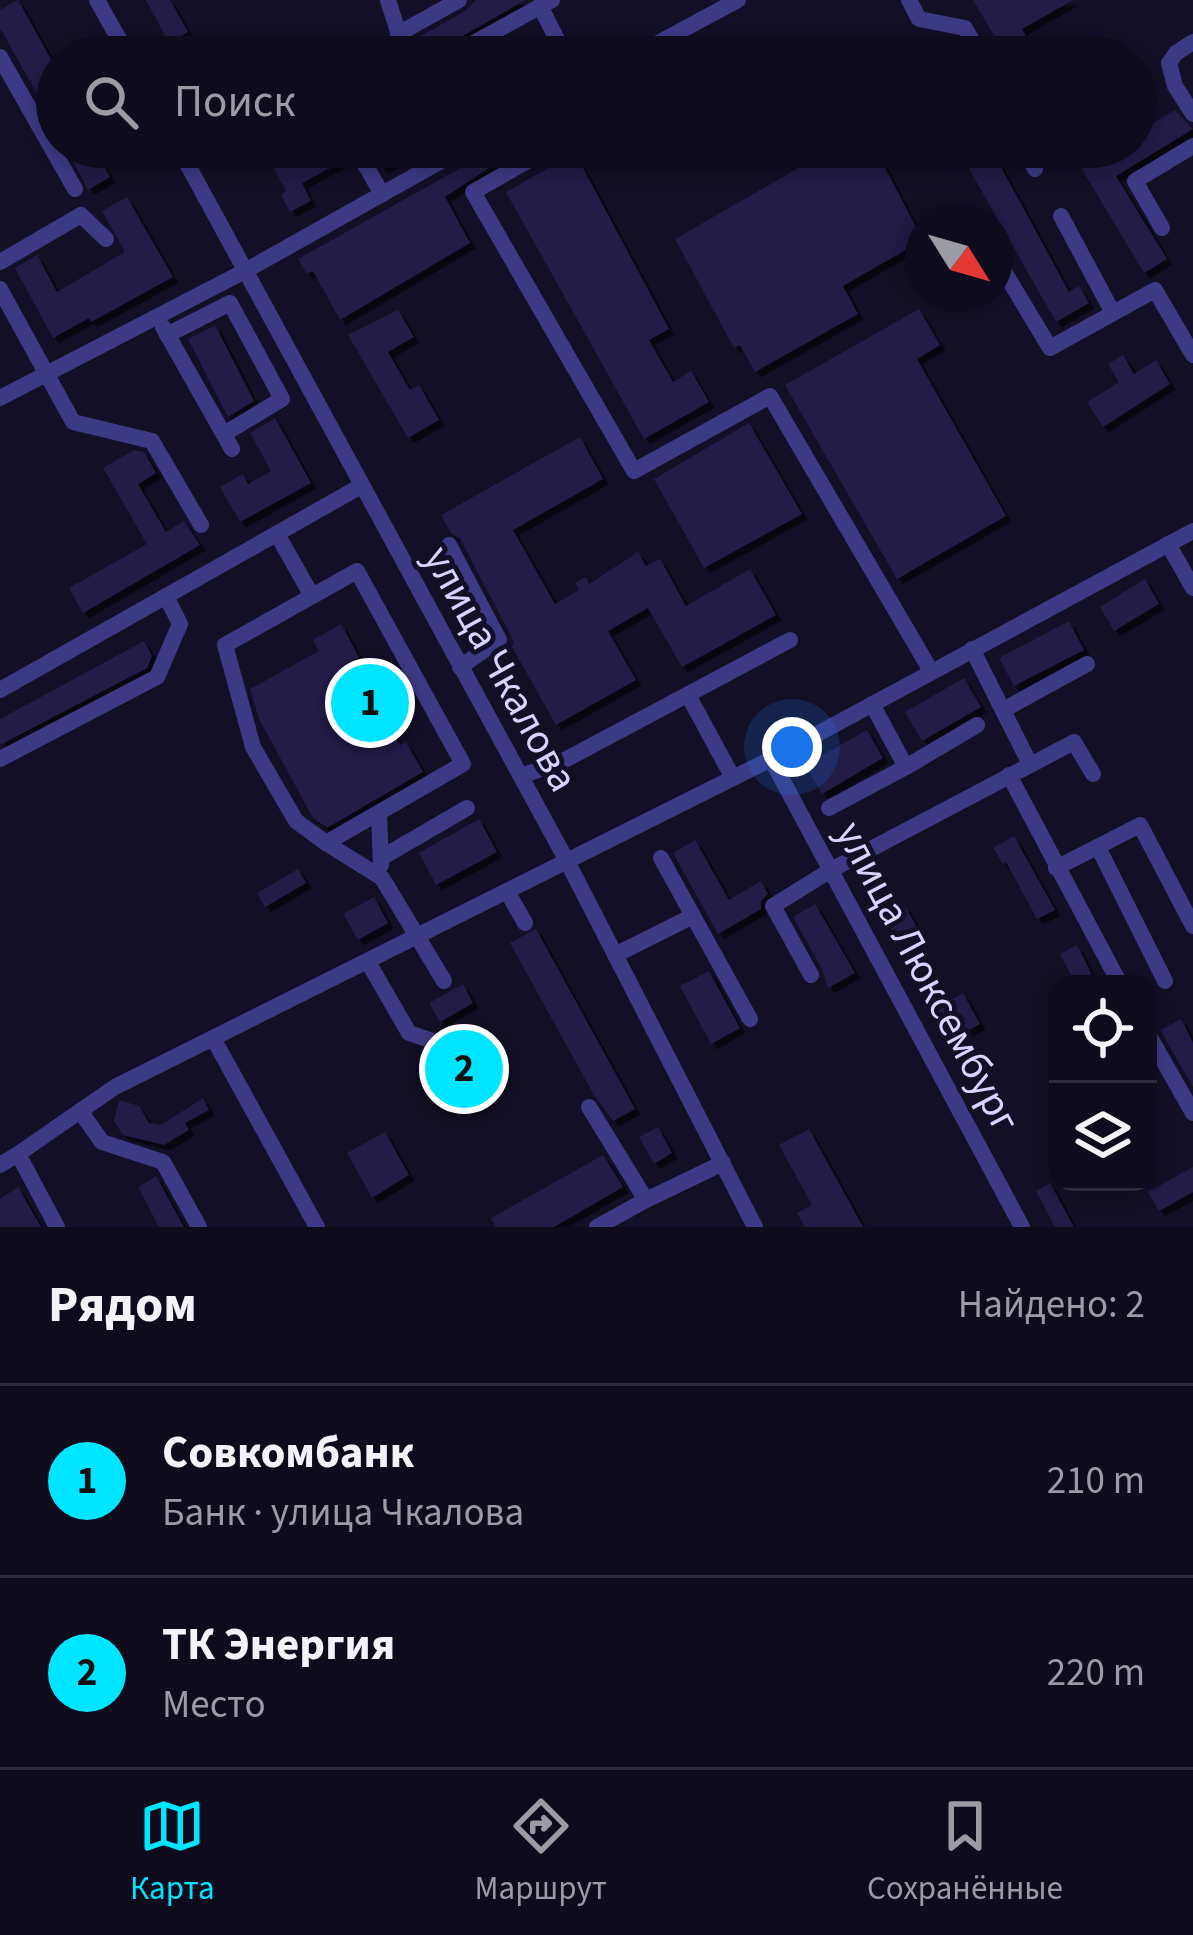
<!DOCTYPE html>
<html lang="ru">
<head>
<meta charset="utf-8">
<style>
  body { margin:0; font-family:"Source Sans 3",sans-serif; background:#171425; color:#f1f3f6 }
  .controls { position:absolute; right:36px; bottom:36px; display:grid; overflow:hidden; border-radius:24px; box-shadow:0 6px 18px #0003 }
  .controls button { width:108px; height:108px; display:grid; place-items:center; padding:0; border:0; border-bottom:3px solid #2e2b3b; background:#0e0b1c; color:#f1f3f6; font:60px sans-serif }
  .compass { position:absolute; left:905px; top:204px; width:108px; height:108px; border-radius:50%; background:#0e0b1c; box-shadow:0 6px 18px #0003; rotate:127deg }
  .you { position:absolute; left:792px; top:747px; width:42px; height:42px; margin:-30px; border:9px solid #fff; border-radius:50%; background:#1a73e8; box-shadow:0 0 0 18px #1a73e833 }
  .badge { display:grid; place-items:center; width:78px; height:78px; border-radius:50%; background:#00e5ff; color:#111; font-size:39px; font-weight:700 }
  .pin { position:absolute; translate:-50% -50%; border:6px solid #fff; box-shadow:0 3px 12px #0006 }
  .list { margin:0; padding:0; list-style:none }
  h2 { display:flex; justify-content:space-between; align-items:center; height:156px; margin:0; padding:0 48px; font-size:51px }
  h2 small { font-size:39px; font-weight:400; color:#9b9ba3 }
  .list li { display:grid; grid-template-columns:78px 1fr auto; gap:36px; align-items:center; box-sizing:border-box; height:192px; padding:0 48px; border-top:3px solid #2e2b3b }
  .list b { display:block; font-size:45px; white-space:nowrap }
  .list p { margin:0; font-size:39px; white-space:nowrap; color:#9b9ba3 }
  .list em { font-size:39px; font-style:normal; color:#9b9ba3 }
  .icon { flex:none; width:66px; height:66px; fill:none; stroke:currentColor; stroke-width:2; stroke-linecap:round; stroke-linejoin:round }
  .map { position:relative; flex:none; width:1193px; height:1227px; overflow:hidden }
  .search { position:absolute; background:#0e0b1c; box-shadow:0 6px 18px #0003; left:36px; right:36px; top:36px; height:132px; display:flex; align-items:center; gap:30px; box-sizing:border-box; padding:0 42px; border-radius:66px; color:#9b9ba3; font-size:45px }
  .sheet { height:540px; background:#0e0b1c }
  nav { display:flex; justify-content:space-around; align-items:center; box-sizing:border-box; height:168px; border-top:3px solid #2e2b3b; background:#0e0b1c; font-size:33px; color:#9b9ba3 }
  nav a { display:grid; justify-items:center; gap:6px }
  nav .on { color:#00e5ff }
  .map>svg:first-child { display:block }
  .building { fill:#241b47; filter:url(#shadow) }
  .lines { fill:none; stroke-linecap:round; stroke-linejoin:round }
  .minor { stroke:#3d3a85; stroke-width:16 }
  .labels { text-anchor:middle; stroke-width:10; stroke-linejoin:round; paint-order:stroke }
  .street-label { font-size:42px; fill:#d9d4ff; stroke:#130f26 }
</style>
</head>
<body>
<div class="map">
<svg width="1193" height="1227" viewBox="0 0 1193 1227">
  <defs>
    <filter id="shadow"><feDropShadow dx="5.5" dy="5.5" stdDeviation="0" flood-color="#0009"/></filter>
  </defs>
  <rect width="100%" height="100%" fill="#130f26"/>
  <g class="building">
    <polygon points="18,0 57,70 57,81 36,92 0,28 0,10"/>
    <polygon points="146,0 170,0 188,32 169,43"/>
    <polygon points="476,0 525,0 426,57 418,57 414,40 465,11"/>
    <polygon points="973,0 1073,0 1022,29 1038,57 1007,57"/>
    <polygon points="1175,110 1193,129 1116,176 1167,259 1144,273 1080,166 1112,147 1136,147 1136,133"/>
    <polygon points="66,147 93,147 110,177 88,190"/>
    <polygon points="262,147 291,147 299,161 325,147 333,147 341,162 302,183 311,201 290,212 281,194 286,191"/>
    <polygon points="370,147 422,147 382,169"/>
    <polygon points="498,147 521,147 445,197 470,243 340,320 313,271 307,274 298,259"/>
    <polygon points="835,147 874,147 923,240 843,286 858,314 755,372 740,345 734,348 675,239"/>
    <polygon points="984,147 990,147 1069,292 1079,286 1089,303 1056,322 963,158"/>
    <polygon points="575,153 669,329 649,340 673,382 691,371 709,402 644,439 506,192"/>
    <polygon points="127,197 173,277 91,322 89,318 53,338 15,268 37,255 57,292 125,252 102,211"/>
    <polygon points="919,309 940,345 917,359 1006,516 897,579 785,385"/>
    <polygon points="398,310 414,337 388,352 410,390 419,385 439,420 408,438 348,335"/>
    <polygon points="215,325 254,401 228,417 188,339"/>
    <polygon points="1123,355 1134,374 1156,360 1170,384 1103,427 1087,402 1119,382 1108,364"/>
    <polygon points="275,418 311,483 240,522 220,487 243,474 248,484 271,471 250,433"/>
    <polygon points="749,423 802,514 704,568 654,479"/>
    <polygon points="580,437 603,479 513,530 555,604 579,590 575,583 586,577 589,584 638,552 646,566 660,559 686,606 750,569 776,615 682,667 648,608 608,631 636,680 556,725 511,645 514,644 510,634 460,539 451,533 441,515"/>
    <polygon points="134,450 144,452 156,473 138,484 166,532 184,521 200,545 83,613 69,588 147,544 103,468"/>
    <polygon points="1145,579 1159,604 1114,631 1100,607"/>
    <polygon points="1069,621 1084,650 1014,686 999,658"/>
    <polygon points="341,624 359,657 353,660 400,745 406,742 423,772 327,828 313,818 259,719 250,689 319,651 313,640"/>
    <polygon points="144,641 152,656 147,668 0,745 0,719"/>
    <polygon points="964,678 981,707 922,741 905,712"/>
    <polygon points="867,730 883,758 822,794 805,765"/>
    <polygon points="479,819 497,852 436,885 419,853"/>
    <polygon points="1014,836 1055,910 1037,919 1006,862 1003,864 993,848"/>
    <polygon points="695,840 729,900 761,881 768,894 761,901 761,909 718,934 673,853"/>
    <polygon points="298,869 306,883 265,907 257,893"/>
    <polygon points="374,897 388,923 358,940 343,914"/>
    <polygon points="815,904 855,973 828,988 822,969 793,917"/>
    <polygon points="905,906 920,933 899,944 884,918"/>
    <polygon points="536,929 635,1109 613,1121 594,1095 510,943"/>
    <polygon points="1077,945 1087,965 1096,984 1076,984 1060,954"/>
    <polygon points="709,971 740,1028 711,1044 680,986"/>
    <polygon points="463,984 473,1003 440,1022 429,1003"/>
    <polygon points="963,993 980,1024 953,1039 936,1008"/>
    <polygon points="1181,1019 1193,1043 1193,1087 1160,1030"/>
    <polygon points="459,1038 488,1089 470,1099 443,1052"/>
    <polygon points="203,1098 209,1110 185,1123 189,1130 164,1145 123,1135 114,1121 119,1100 139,1106 149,1123 161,1125"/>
    <polygon points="658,1127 672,1153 654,1164 639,1137"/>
    <polygon points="809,1129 863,1227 805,1227 797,1213 812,1205 779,1145"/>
    <polygon points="385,1132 409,1175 372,1198 347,1153"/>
    <polygon points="603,1155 623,1187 554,1227 496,1227 491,1218"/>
    <polygon points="1193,1167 1193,1192 1159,1211 1148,1192"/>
    <polygon points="156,1176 184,1227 159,1227 138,1187"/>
    <polygon points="1050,1183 1074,1227 1055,1227 1036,1191"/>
    <polygon points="18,1187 41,1227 0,1227 0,1199"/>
  </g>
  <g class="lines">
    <g class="minor">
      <polyline points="97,0 129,57"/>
      <polyline points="388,0 406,57"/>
      <polyline points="909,0 919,19 965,28 981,57"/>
      <polyline points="540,6 566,57"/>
      <polyline points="398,34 459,0"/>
      <polyline points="1193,42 1176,53 1169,63 1175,86 1193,114"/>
      <polyline points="0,57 75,189"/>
      <polyline points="448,57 552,0"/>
      <polyline points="632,57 738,0"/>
      <polyline points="178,147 568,863 755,1227"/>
      <polyline points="355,147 382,194"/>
      <polyline points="552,147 473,192 634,471 770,396 931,671"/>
      <polyline points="1025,147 1035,169"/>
      <polyline points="1061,216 1113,313"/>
      <polyline points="1162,228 1135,181 1193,146"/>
      <polyline points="997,260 1050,348 1155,290 1193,355"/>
      <polyline points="0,262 81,215 106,239"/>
      <polyline points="0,289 73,422 152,441 201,525"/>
      <polyline points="163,327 232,449"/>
      <polyline points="167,335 230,303 282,399 224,434"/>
      <polyline points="0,398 245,271 466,147"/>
      <polyline points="277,534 312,596"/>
      <polyline points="1168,544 1193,588"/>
      <polyline points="449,545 499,640 460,667"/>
      <polygon points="357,571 463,764 326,843 296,821 253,747 225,645"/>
      <polyline points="972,649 1030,764"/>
      <polyline points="0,690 361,486"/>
      <polyline points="688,695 733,778"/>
      <polyline points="872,704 906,767 977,725"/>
      <polyline points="1003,710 1087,664"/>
      <polyline points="0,759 157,677 180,624 166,596"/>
      <polyline points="771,759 1022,1227"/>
      <polyline points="1009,775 1120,984"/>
      <polyline points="521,776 561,762 790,640"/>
      <polyline points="829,808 906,767"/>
      <polyline points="379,814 381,865"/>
      <polyline points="326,843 382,878 444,981"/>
      <polyline points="1098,847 1165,981"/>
      <polyline points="381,858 467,808"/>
      <polyline points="1056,868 1140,825 1193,926"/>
      <polyline points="508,893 525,923"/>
      <polyline points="693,916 750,1019"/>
      <polyline points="615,955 693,916 661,858"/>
      <polyline points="368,962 409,1033 436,1042"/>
      <polyline points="811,975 773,906 831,870 1074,742 1093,774"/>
      <polyline points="1148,1034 1193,1113"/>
      <polyline points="213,1038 317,1227"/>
      <polyline points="589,1107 646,1200 723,1163"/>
      <polyline points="80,1111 102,1142 163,1162 199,1227"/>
      <polyline points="0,1165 18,1154"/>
      <polyline points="57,1227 18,1154 115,1087 771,759 1193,531"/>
      <polyline points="597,1227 646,1200"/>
    </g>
  </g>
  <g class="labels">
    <g class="street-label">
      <text transform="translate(502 668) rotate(61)" y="15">улица Чкалова</text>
      <text transform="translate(929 976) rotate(62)" y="15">улица Люксембург</text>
    </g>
  </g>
</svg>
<div class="controls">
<button><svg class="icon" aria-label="locate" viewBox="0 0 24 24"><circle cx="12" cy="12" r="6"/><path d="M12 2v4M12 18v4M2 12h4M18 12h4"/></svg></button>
<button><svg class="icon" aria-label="layers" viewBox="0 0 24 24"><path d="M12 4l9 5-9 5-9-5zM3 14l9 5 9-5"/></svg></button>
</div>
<svg class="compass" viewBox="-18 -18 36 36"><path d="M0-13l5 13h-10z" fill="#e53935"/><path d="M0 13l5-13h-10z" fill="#9b9ba3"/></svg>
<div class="you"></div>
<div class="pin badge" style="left:370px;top:703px">1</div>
<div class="pin badge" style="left:464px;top:1069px">2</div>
<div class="search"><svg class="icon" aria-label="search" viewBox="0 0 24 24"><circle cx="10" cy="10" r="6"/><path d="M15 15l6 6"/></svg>Поиск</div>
</div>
<section class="sheet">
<h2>Рядом<small>Найдено: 2</small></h2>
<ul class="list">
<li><span class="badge">1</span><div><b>Совкомбанк</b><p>Банк · улица Чкалова</p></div><em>210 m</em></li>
<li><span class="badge">2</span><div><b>ТК Энергия</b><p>Место</p></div><em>220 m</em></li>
</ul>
</section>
<nav>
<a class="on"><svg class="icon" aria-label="map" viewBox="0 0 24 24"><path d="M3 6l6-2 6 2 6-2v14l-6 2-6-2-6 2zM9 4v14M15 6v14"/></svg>Карта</a>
<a><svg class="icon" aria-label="directions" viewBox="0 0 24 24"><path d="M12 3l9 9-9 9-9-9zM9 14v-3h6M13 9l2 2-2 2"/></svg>Маршрут</a>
<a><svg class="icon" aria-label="saved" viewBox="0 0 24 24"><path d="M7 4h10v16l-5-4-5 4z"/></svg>Сохранённые</a>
</nav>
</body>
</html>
